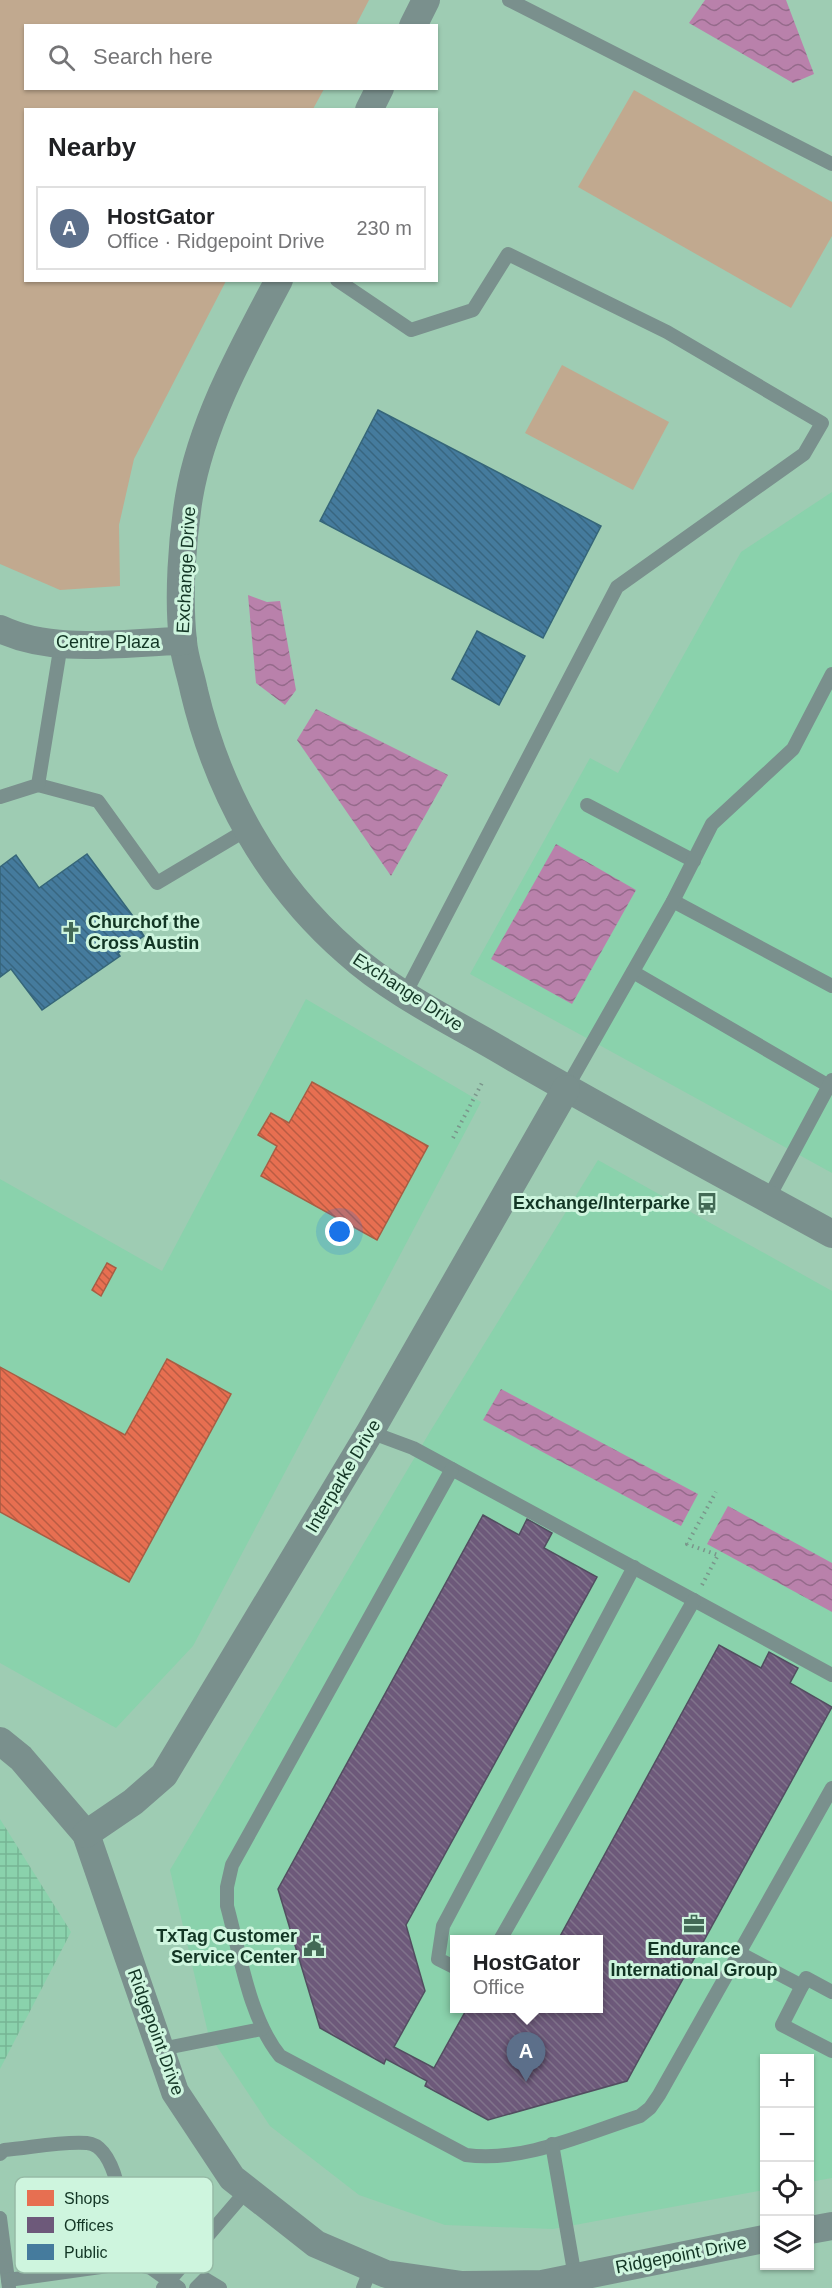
<!DOCTYPE html>
<html lang="en">
<head>
<meta charset="utf-8">
<style>
  body { margin:0; font-family:Helvetica,sans-serif; background:#f6f6f6; color:#202124 }
  .controls { position:absolute; right:18px; bottom:18px; display:grid; overflow:hidden; border-radius:0px; box-shadow:0 2px 4px #0004 }
  .controls button { width:54px; height:54px; display:grid; place-items:center; padding:0; border:0; border-bottom:2px solid #e0e0e0; background:#fff; color:#202124; font:30px sans-serif }
  .you { position:absolute; left:340px; top:1232px; width:21px; height:21px; margin:-15px; border:4px solid #fff; border-radius:50%; background:#1a73e8; box-shadow:0 0 0 9px #1a73e833 }
  .badge { display:grid; place-items:center; width:39px; height:39px; border-radius:50%; background:#b45309; color:#fff; font-size:20px; font-weight:700 }
  .pin { position:absolute; translate:-50% -50px; filter:drop-shadow(0 2px 3px #0008) }
  .pin::after { content:''; position:absolute; top:32px; width:21px; height:18px; background:inherit; clip-path:polygon(0 0,100% 0,50% 100%) }
  .popup { position:absolute; left:450px; top:1935px; width:153px; height:78px; box-sizing:border-box; display:grid; place-content:center; border-radius:0px; background:#fff; filter:drop-shadow(0 2px 4px #0005); font-size:20px; white-space:nowrap; color:#757577 }
  .popup b { font-size:22px; color:#202124 }
  .popup::after { content:''; position:absolute; left:50%; top:100%; margin-left:-12px; border:12px solid transparent; border-top-color:#fff }
  .list { margin:0; padding:0; list-style:none }
  h2 { display:flex; justify-content:space-between; align-items:center; height:78px; margin:0; padding:0 24px; font-size:26px }
  h2 small { font-size:20px; font-weight:400; color:#757577 }
  .list li { display:grid; grid-template-columns:39px 1fr auto; gap:18px; align-items:center; box-sizing:border-box; height:84px; margin:0 12px 12px; padding:0 12px; border:2px solid #e0e0e0; border-radius:0px }
  .list b { display:block; font-size:22px; white-space:nowrap }
  .list p { margin:0; font-size:20px; white-space:nowrap; color:#757577 }
  .list em { font-size:20px; font-style:normal; color:#757577 }
  .icon { flex:none; width:33px; height:33px; fill:none; stroke:currentColor; stroke-width:2; stroke-linecap:round; stroke-linejoin:round }
  .map { position:relative; flex:none; width:832px; height:2288px; overflow:hidden }
  .search { position:absolute; background:#fff; box-shadow:0 2px 4px #0004; left:24px; top:24px; width:414px; height:66px; display:flex; align-items:center; gap:15px; box-sizing:border-box; padding:0 21px; border-radius:0px; color:#757577; font-size:22px }
  .panel { position:absolute; background:#fff; box-shadow:0 2px 4px #0004; left:24px; top:108px; width:414px; height:174px; border-radius:0px }
  .map>svg:first-child { display:block }
  .built { fill:#8ad2ac; fill-rule:evenodd }
  .industrial { fill:url(#industrial-grid) }
  .grass { fill:#c1a98f }
  .water { fill:url(#water-waves) }
  .shops { fill:url(#shops-back-hatch); stroke:#a75e44; stroke-width:1.5 }
  .offices { fill:url(#offices-back-hatch); stroke:#524e60; stroke-width:1.5 }
  .public { fill:url(#public-back-hatch); stroke:#366679; stroke-width:1.5 }
  .lines { fill:none; stroke-linecap:round; stroke-linejoin:round }
  .path { stroke:#7a968b; stroke-width:4; stroke-dasharray:1.5 4.5; stroke-linecap:butt }
  .lane { stroke:#7a908d; stroke-width:14 }
  .street { stroke:#7a908d; stroke-width:28 }
  .labels { text-anchor:middle; stroke-width:6; stroke-linejoin:round; paint-order:stroke }
  .street-label { font-size:18px; fill:#123524; stroke:#cef5de }
  .poi-label { font-size:18px; font-weight:bold; fill:#123524; stroke:#cef5de; text-anchor:end }
  .key { fill:#cef5de; stroke:#96bba6; stroke-width:1.5 }
  .key-label { font-size:16px; fill:#123524 }
</style>
</head>
<body>
<div class="map">
<svg width="832" height="2288" viewBox="0 0 832 2288">
  <defs>
    <pattern id="industrial-grid" width="8" height="8" patternUnits="userSpaceOnUse" patternTransform="scale(1.5)"><rect width="8" height="8" fill="#8ad2ac"/><path d="M0 4h8M4 0v8" fill="none" stroke="#76b594"/></pattern>
    <pattern id="water-waves" width="16" height="10" patternUnits="userSpaceOnUse" patternTransform="scale(1.5)"><rect width="16" height="10" fill="#b981ab"/><path d="M0 5q4-4 8 0t8 0" fill="none" stroke="#956a8b"/></pattern>
    <pattern id="shops-back-hatch" width="6" height="6" patternUnits="userSpaceOnUse" patternTransform="scale(1.5)"><rect width="6" height="6" fill="#e76f51"/><path d="M-1 5l2 2M0 0l6 6M5-1l2 2" fill="none" stroke="#ba5c43"/></pattern>
    <pattern id="offices-back-hatch" width="6" height="6" patternUnits="userSpaceOnUse" patternTransform="scale(1.5)"><rect width="6" height="6" fill="#6d597a"/><path d="M-1 5l2 2M0 0l6 6M5-1l2 2" fill="none" stroke="#80738b"/></pattern>
    <pattern id="public-back-hatch" width="6" height="6" patternUnits="userSpaceOnUse" patternTransform="scale(1.5)"><rect width="6" height="6" fill="#457b9d"/><path d="M-1 5l2 2M0 0l6 6M5-1l2 2" fill="none" stroke="#386680"/></pattern>
  </defs>
  <rect width="100%" height="100%" fill="#9eccb3"/>
  <g class="built">
    <polygon points="832,492 832,1173 470,974 590,758 618,773 741,552"/>
    <polygon points="306,999 481,1102 193,1646 116,1728 0,1663 0,1179 162,1271"/>
    <path d="M598 1160 832 1291V2178L810 2182V2058H764V2190L553 2229 445 2225 359 2195 270 2126 208 2033 170 1870 431 1430ZM454 1940H598V2008H454Z"/>
  </g>
  <polygon class="industrial" points="0,1819 71,1932 0,2069"/>
  <g class="grass">
    <polygon points="0,0 369,0 356,25 26,26 26,88 324,89 313,109 26,110 26,280 226,281 134,459 119,525 120,586 60,590 0,564"/>
    <polygon points="634,90 832,202 832,236 791,308 578,187"/>
    <polygon points="562,365 669,422 633,490 525,433"/>
  </g>
  <g class="water">
    <polygon points="705,0 786,0 814,74 793,83 689,23"/>
    <polygon points="248,595 267,602 280,601 296,690 285,705 256,683"/>
    <polygon points="316,709 448,775 391,876 297,740"/>
    <polygon points="556,844 636,890 572,1004 491,959"/>
    <polygon points="501,1389 698,1494 681,1526 483,1420"/>
    <polygon points="728,1506 832,1563 832,1612 707,1544"/>
  </g>
  <g class="shops">
    <polygon points="312,1082 428,1146 377,1240 261,1176 277,1146 258,1135 271,1113 289,1123"/>
    <polygon points="107,1263 116,1268 101,1296 92,1290"/>
    <polygon points="167,1359 231,1394 129,1582 0,1512 0,1367 125,1435"/>
  </g>
  <polygon class="offices" points="483,1515 519,1535 527,1519 552,1533 544,1548 597,1577 406,1925 425,1991 394,2047 434,2068 465,2012 477,2008 598,2008 598,1940 558,1940 719,1645 761,1668 769,1652 798,1668 790,1683 832,1707 627,2081 488,2120 425,2086 427,2081 386,2059 384,2064 320,2028 278,1889"/>
  <g class="public">
    <polygon points="378,410 601,526 543,638 320,521"/>
    <polygon points="477,631 525,656 499,705 452,679"/>
    <polygon points="87,854 141,927 139,928 144,936 118,953 120,956 42,1010 11,969 0,977 0,867 16,855 39,888"/>
  </g>
  <g class="lines">
    <g class="path">
      <polyline points="453,1138 483,1081"/>
      <polyline points="702,1585 718,1555 687,1544 716,1492"/>
    </g>
    <g class="lane">
      <polyline points="509,0 832,164"/>
      <polyline points="337,280 411,330 473,310 508,254 667,332 822,423 804,454 617,587 405,994"/>
      <polyline points="38,785 98,801 157,883 246,830"/>
      <polyline points="0,797 38,785 61,644"/>
      <polyline points="587,805 694,861"/>
      <polyline points="673,901 832,986"/>
      <polyline points="633,972 829,1086"/>
      <polyline points="566,1089 673,901 712,824 793,749 832,674"/>
      <polyline points="768,1199 832,1080"/>
      <polyline points="370,1432 413,1448 832,1675"/>
      <path d="M452 1469 232 1865 227 1887V1906C240 1953 249 2018 280 2056L466 2155C524 2163 586 2133 640 2116L650 2108 659 2095 832 1788"/>
      <polyline points="500,1940 694,1600"/>
      <polyline points="739,1953 802,1986"/>
      <polyline points="454,1967 438,1959 443,1926 634,1567"/>
      <polyline points="832,1992 806,1978 782,2025 832,2051"/>
      <polyline points="161,2049 262,2029"/>
      <polyline points="552,2144 575,2277"/>
      <path d="M0 2154 4 2150C30 2148 60 2141 87 2143 122 2146 125 2236 129 2263L151 2268 179 2288"/>
      <polyline points="0,2218 9,2288"/>
      <polyline points="8,2280 129,2263"/>
      <polyline points="163,2288 247,2190"/>
      <polyline points="196,2288 205,2279 220,2288"/>
      <polyline points="363,2288 371,2268"/>
    </g>
    <g class="street">
      <polyline points="413,26 426,0"/>
      <polyline points="369,110 380,88"/>
      <path d="M279 280C243 348 202 421 189 497 182 540 178 597 183 641 184 657 191 675 194 691 218 792 268 883 347 952 390 991 445 1018 495 1047 606 1112 719 1172 832 1234"/>
      <path d="M0 629C55 655 124 642 183 641"/>
      <polyline points="0,1741 21,1758 86,1834 175,2092 232,2178 316,2244 386,2274 462,2285 542,2284 764,2239"/>
      <polyline points="86,1834 133,1802 164,1775 370,1432 566,1089"/>
      <polyline points="810,2230 832,2226"/>
    </g>
  </g>
  <defs>
    <symbol id="church-bare" viewBox="-9 -9 18 18"><path d="M-1.2-6h2.4v3.5h3.3v2.4h-3.3V6h-2.4V-.1h-3.3v-2.4h3.3Z" fill="#436a56" stroke="#cef5de" stroke-width="2.5" paint-order="stroke"/></symbol>
    <symbol id="bus-bare" viewBox="-9 -9 18 18"><path d="M-5-6H5V4H4V6H2V4H-2V6H-4V4H-5ZM-3.5-4V0h7V-4ZM-3.5 1.2v1.5H-2V1.2ZM2 1.2v1.5H3.5V1.2Z" fill="#436a56" stroke="#cef5de" stroke-width="2.5" paint-order="stroke"/></symbol>
    <symbol id="office-bare" viewBox="-9 -9 18 18"><path d="M-6-3h4V-5.5h4V-3h4V5H-6ZM-1-4.5V-3h2v-1.5ZM-6 0V1H6V0Z" fill="#436a56" stroke="#cef5de" stroke-width="2.5" paint-order="stroke"/></symbol>
    <symbol id="civic-bare" viewBox="-9 -9 18 18"><path d="M-.6-6.5H3V-4.5H.6V-3L4-1V1h2V6H-6V1h2V-1L-.6-3ZM-1.2 2.5V6h2.4V2.5Z" fill="#436a56" stroke="#cef5de" stroke-width="2.5" paint-order="stroke"/></symbol>
  </defs>
  <g fill-rule="evenodd">
    <use href="#church-bare" x="56" y="917" width="30" height="30"/>
    <use href="#bus-bare" x="692" y="1188" width="30" height="30"/>
    <use href="#office-bare" x="679" y="1909" width="30" height="30"/>
    <use href="#civic-bare" x="299" y="1931" width="30" height="30"/>
  </g>
  <g class="labels">
    <g class="street-label">
      <text transform="translate(186 570) rotate(-87)" y="6">Exchange Drive</text>
      <text x="108" y="648">Centre Plaza</text>
      <text transform="translate(408 992) rotate(33)" y="6">Exchange Drive</text>
      <text transform="translate(343 1476) rotate(-59)" y="6">Interparke Drive</text>
      <text transform="translate(156 2032) rotate(70)" y="6">Ridgepoint Drive</text>
      <text transform="translate(681 2255) rotate(-11)" y="6">Ridgepoint Drive</text>
    </g>
    <g class="poi-label">
      <text x="88" y="928" text-anchor="start">Churchof the<tspan x="88" dy="21">Cross Austin</tspan></text>
      <text x="690" y="1209">Exchange/Interparke</text>
      <text x="297" y="1942">TxTag Customer<tspan x="297" dy="21">Service Center</tspan></text>
      <text x="694" y="1955" text-anchor="middle">Endurance<tspan x="694" dy="21">International Group</tspan></text>
    </g>
  </g>
  <rect x="15" y="2177" width="198" height="96" rx="9" class="key"/>
  <rect x="27" y="2190" width="27" height="16" fill="#e76f51"/>
  <rect x="27" y="2217" width="27" height="16" fill="#6d597a"/>
  <rect x="27" y="2244" width="27" height="16" fill="#457b9d"/>
  <g class="key-label">
    <text x="64" y="2204">Shops</text>
    <text x="64" y="2231">Offices</text>
    <text x="64" y="2258">Public</text>
  </g>
</svg>
<div class="controls">
<button>+</button>
<button>−</button>
<button><svg class="icon" aria-label="locate" viewBox="0 0 24 24"><circle cx="12" cy="12" r="6"/><path d="M12 2v4M12 18v4M2 12h4M18 12h4"/></svg></button>
<button><svg class="icon" aria-label="layers" viewBox="0 0 24 24"><path d="M12 4l9 5-9 5-9-5zM3 14l9 5 9-5"/></svg></button>
</div>
<div class="you"></div>
<div class="pin badge" style="left:526px;top:2082px;background:#5c6f8a">A</div>
<div class="popup"><b>HostGator</b>Office</div>
<div class="search"><svg class="icon" aria-label="search" viewBox="0 0 24 24"><circle cx="10" cy="10" r="6"/><path d="M15 15l6 6"/></svg>Search here</div>
<section class="panel">
<h2>Nearby<small></small></h2>
<ul class="list">
<li><span class="badge" style="background:#5c6f8a">A</span><div><b>HostGator</b><p>Office · Ridgepoint Drive</p></div><em>230 m</em></li>
</ul>
</section>
</div>
</body>
</html>
